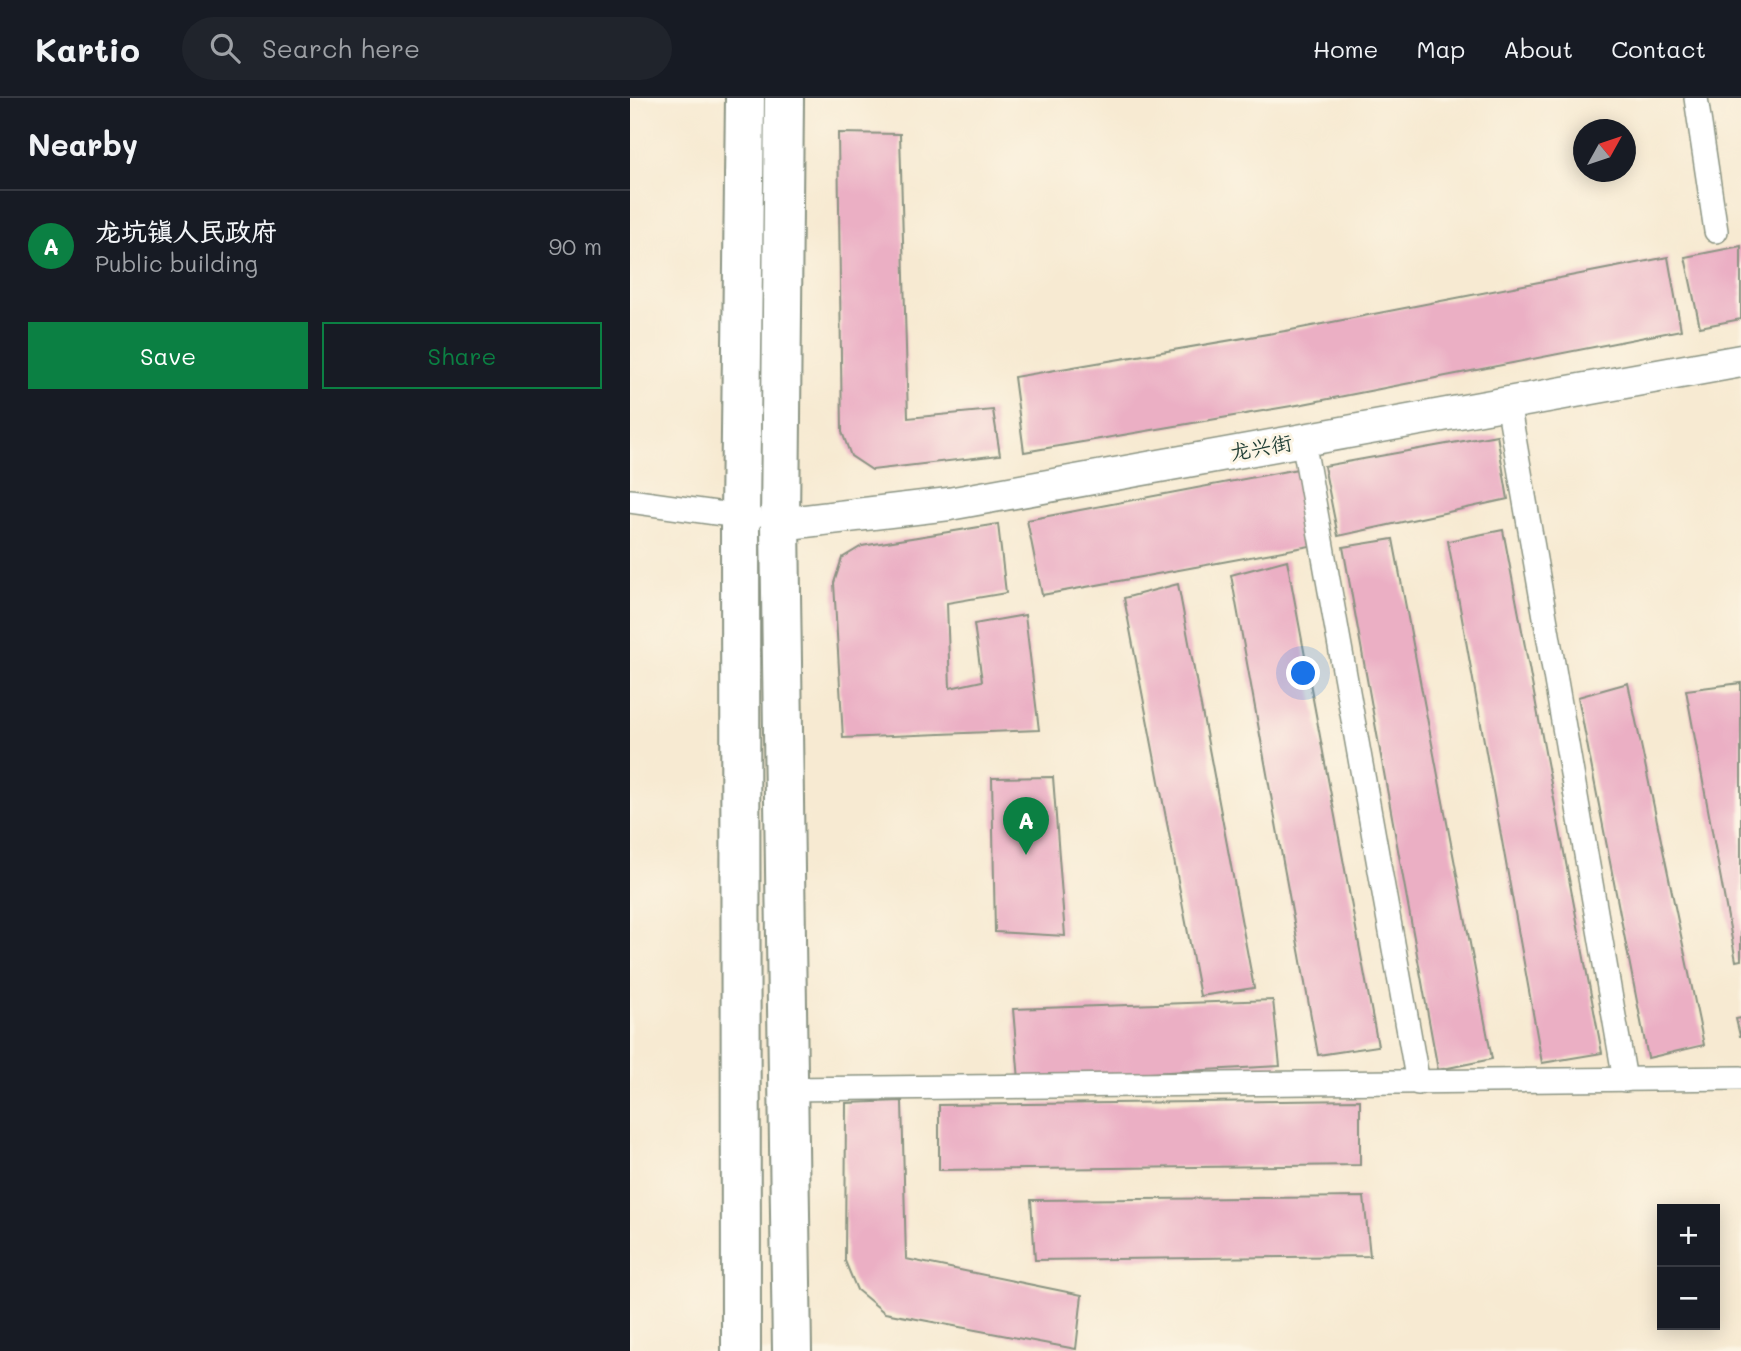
<!DOCTYPE html>
<html lang="en">
<head>
<meta charset="utf-8">
<style>
  body { margin:0; font-family:Mali,"LXGW WenKai TC",sans-serif; background:#20242c; color:#f1f3f6 }
  .controls { position:absolute; right:21px; bottom:21px; display:grid; overflow:hidden; border-radius:0px; box-shadow:0 4px 18px #0003 }
  .controls button { width:63px; height:63px; display:grid; place-items:center; padding:0; border:0; border-bottom:2px solid #363941; background:#171b24; color:#f1f3f6; font:35px sans-serif }
  .compass { position:absolute; left:943px; top:21px; width:63px; height:63px; border-radius:50%; background:#171b24; box-shadow:0 4px 18px #0003; rotate:50deg }
  .you { position:absolute; left:674px; top:576px; width:24px; height:24px; margin:-18px; border:5px solid #fff; border-radius:50%; background:#1a73e8; box-shadow:0 0 0 10px #1a73e833 }
  .badge { display:grid; place-items:center; width:46px; height:46px; border-radius:50%; background:#0b8043; color:#fff; font-size:23px; font-weight:700 }
  .pin { position:absolute; translate:-50% -58px; filter:drop-shadow(0 2px 4px #0008) }
  .pin::after { content:''; position:absolute; top:37px; width:24px; height:21px; background:inherit; clip-path:polygon(0 0,100% 0,50% 100%) }
  .list { margin:0; padding:0; list-style:none }
  h2 { display:flex; justify-content:space-between; align-items:center; height:91px; margin:0; padding:0 28px; font-size:30px }
  h2 small { font-size:23px; font-weight:400; color:#9ea1a6 }
  .list li { display:grid; grid-template-columns:46px 1fr auto; gap:21px; align-items:center; box-sizing:border-box; height:112px; padding:0 28px; border-top:2px solid #363941 }
  .list b { display:block; font-size:26px; white-space:nowrap }
  .list p { margin:0; font-size:23px; white-space:nowrap; color:#9ea1a6 }
  .list em { font-size:23px; font-style:normal; color:#9ea1a6 }
  .actions { display:flex; gap:14px; padding:21px 28px }
  .actions a { flex:1; padding:16px 0; border:2px solid #0b8043; border-radius:0px; text-align:center; font-size:24px; color:#0b8043 }
  .actions .main { background:#0b8043; color:#fff }
  .icon { flex:none; width:38px; height:38px; fill:none; stroke:currentColor; stroke-width:2; stroke-linecap:round; stroke-linejoin:round }
  .map { position:relative; flex:none; width:1111px; height:1253px; overflow:hidden }
  header { display:flex; align-items:center; gap:42px; box-sizing:border-box; height:98px; padding:0 35px; background:#171b24; border-bottom:2px solid #363941 }
  header strong { font-size:33px }
  nav { display:flex; gap:38px; margin-inline-start:auto; font-size:24px }
  .search { width:490px; height:63px; background:#20242c; display:flex; align-items:center; gap:18px; box-sizing:border-box; padding:0 24px; border-radius:38px; color:#9ea1a6; font-size:26px }
  main { display:flex }
  aside { flex:1; background:#171b24 }
  .map>svg:first-child { display:block }
  .building { fill:#ebafc4 }
  .lines { fill:none; stroke-linecap:round; stroke-linejoin:round }
  .street-casing { stroke:#8b9483; stroke-width:26 }
  .secondary-casing { stroke:#8b9483; stroke-width:35 }
  .highway-casing { stroke:#8b9483; stroke-width:42 }
  .street { stroke:#fff; stroke-width:23 }
  .secondary { stroke:#fff; stroke-width:32 }
  .highway { stroke:#fff; stroke-width:38 }
  .labels { text-anchor:middle; stroke-width:6; stroke-linejoin:round; paint-order:stroke }
  .street-label { font-size:21px; fill:#1f3d34; stroke:#fcf5e5 }
</style>
</head>
<body>
<header>
<strong>Kartio</strong>
<div class="search"><svg class="icon" aria-label="search" viewBox="0 0 24 24"><circle cx="10" cy="10" r="6"/><path d="M15 15l6 6"/></svg>Search here</div>
<nav><a>Home</a><a>Map</a><a>About</a><a>Contact</a></nav>
</header>
<main>
<aside>
<h2>Nearby<small></small></h2>
<ul class="list">
<li><span class="badge">A</span><div><b>龙坑镇人民政府</b><p>Public building</p></div><em>90 m</em></li>
</ul>
<div class="actions"><a class="main">Save</a><a>Share</a></div>
</aside>
<div class="map">
<svg width="1111" height="1253" viewBox="0 0 1111 1253">
  <rect width="100%" height="100%" fill="#fcf5e5"/>
  <filter id="ink" filterUnits="userSpaceOnUse"><feTurbulence type="fractalNoise" baseFrequency=".0143" numOctaves="2"/><feDisplacementMap in="SourceGraphic" scale="14" xChannelSelector="R" yChannelSelector="G"/><feConvolveMatrix kernelMatrix="1 2 1 2 8 2 1 2 1" color-interpolation-filters="sRGB"/></filter>
  <filter id="wash" filterUnits="userSpaceOnUse"><feTurbulence type="fractalNoise" baseFrequency=".00686" numOctaves="4" result="noise"/><feDisplacementMap in="SourceGraphic" scale="28" xChannelSelector="R" yChannelSelector="G"/><feGaussianBlur stdDeviation="1.57" result="paint"/><feColorMatrix in="noise" values="0 0 0 0 0 0 0 0 0 0 0 0 0 0 0 0 0 1.4 0 .05"/><feComposite in="paint" operator="in"/></filter>
  <g filter="url(#wash)">
    <rect width="100%" height="100%" fill="#f7ead2"/>
    <g id="blocks">
      <g class="building">
        <polygon points="208,35 270,36 278,320 363,312 370,357 242,372 221,358 212,334"/>
        <polygon points="1111,148 1111,221 1070,229 1055,159"/>
        <polygon points="1038,159 1051,232 673,306 394,354 384,279 661,232"/>
        <polygon points="867,337 878,401 708,438 694,368"/>
        <polygon points="678,369 691,446 412,497 397,422"/>
        <polygon points="368,426 376,495 317,505 320,590 352,583 344,526 395,517 409,632 213,640 204,485 212,460 232,448"/>
        <polygon points="873,432 972,955 912,965 818,443"/>
        <polygon points="763,441 862,961 808,972 713,449"/>
        <polygon points="657,462 748,948 688,957 601,477"/>
        <polygon points="548,486 624,890 570,898 494,500"/>
        <polygon points="998,585 1074,947 1018,960 948,599"/>
        <polygon points="1111,585 1111,862 1106,863 1056,592"/>
        <polygon points="423,679 435,838 365,834 362,680"/>
        <polygon points="643,902 650,968 389,982 383,911"/>
        <polygon points="1111,920 1111,938 1110,938 1106,921"/>
        <polygon points="730,1002 730,1067 309,1072 309,1007"/>
        <polygon points="272,1003 276,1161 452,1197 446,1251 255,1215 227,1192 215,1163 216,1005"/>
        <polygon points="734,1099 740,1158 405,1162 401,1102"/>
      </g>
    </g>
  </g>
  <g filter="url(#ink)">
    <use href="#blocks" fill-opacity="0" stroke="#8b9483" stroke-width="2"/>
    <g class="lines">
      <defs>
        <g id="street">
          <polyline points="1066,0 1086,133"/>
          <polyline points="878,305 995,982"/>
          <polyline points="673,342 788,985"/>
          <polyline points="0,403 122,420"/>
          <polyline points="158,991 1111,980"/>
        </g>
        <polyline id="secondary" points="150,426 319,406 1111,263"/>
        <g id="highway">
          <polyline points="154,0 150,426 162,1253"/>
          <polyline points="111,1253 110,418 115,0"/>
        </g>
      </defs>
      <use href="#street" class="street-casing"/>
      <use href="#secondary" class="secondary-casing"/>
      <use href="#highway" class="highway-casing"/>
      <use href="#street" class="street"/>
      <use href="#secondary" class="secondary"/>
      <use href="#highway" class="highway"/>
    </g>
  </g>
  <g class="labels">
    <g class="street-label">
      <text transform="translate(631 350) rotate(-10)" y="7">龙兴街</text>
    </g>
  </g>
</svg>
<div class="controls">
<button>+</button>
<button>−</button>
</div>
<svg class="compass" viewBox="-18 -18 36 36"><path d="M0-13l5 13h-10z" fill="#e53935"/><path d="M0 13l5-13h-10z" fill="#9ea1a6"/></svg>
<div class="you"></div>
<div class="pin badge" style="left:396px;top:757px">A</div>
</div>
</main>
</body>
</html>
